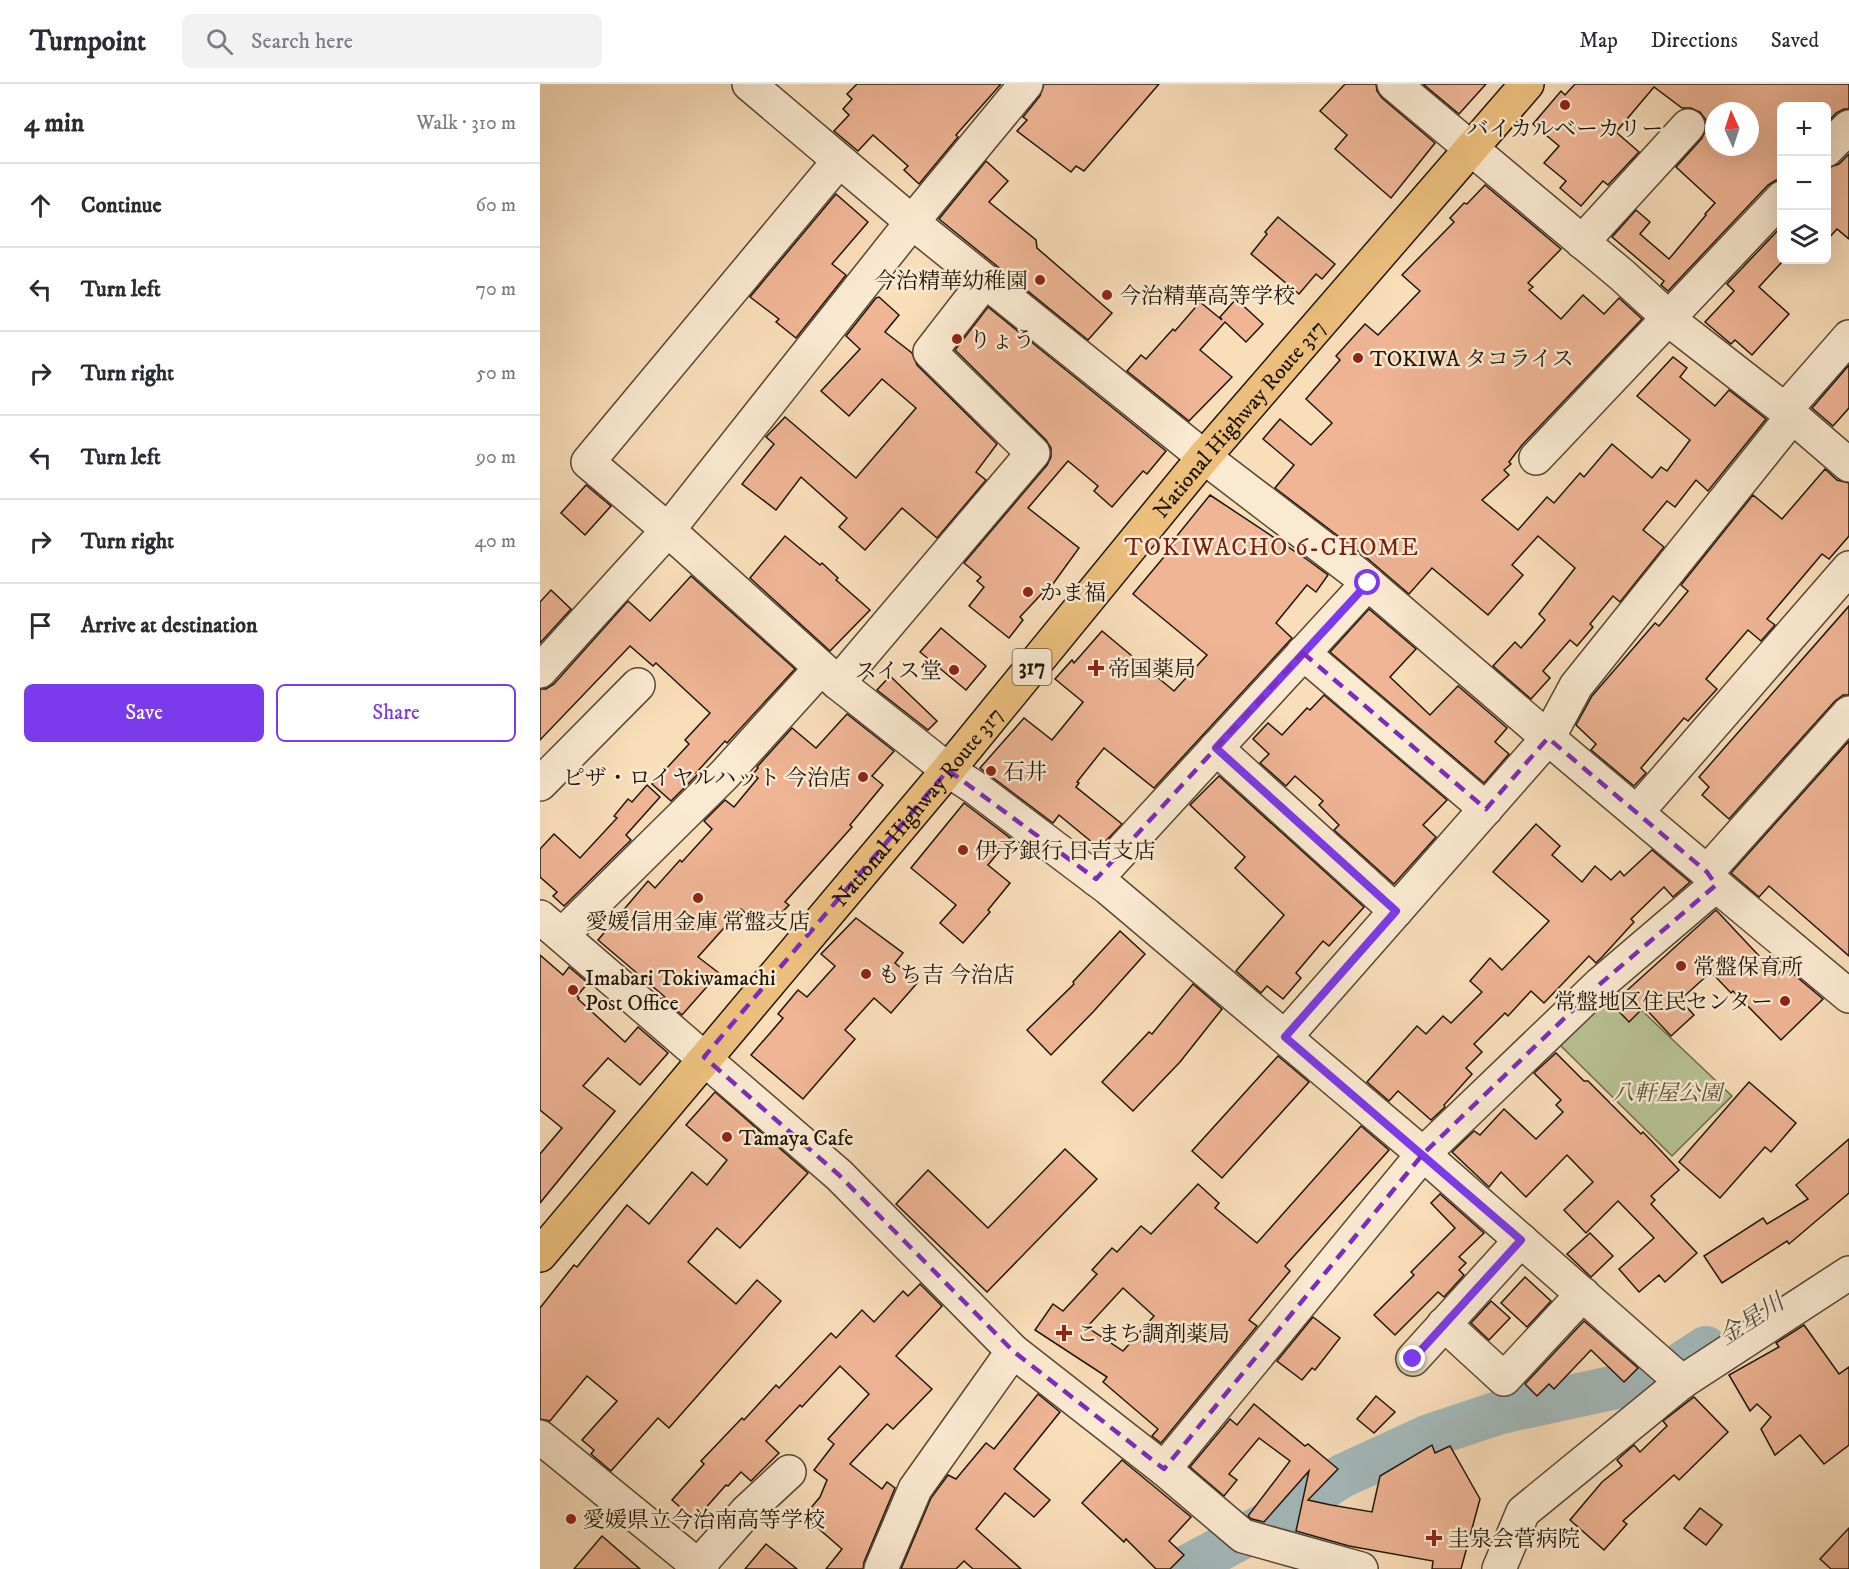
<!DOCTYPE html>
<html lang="en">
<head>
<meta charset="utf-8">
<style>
  body { margin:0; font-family:"IM FELL DW Pica","Noto Serif JP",serif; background:#f2f2f3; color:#2b2b33 }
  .controls { position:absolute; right:18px; top:18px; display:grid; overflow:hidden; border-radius:9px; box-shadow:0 6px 24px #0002 }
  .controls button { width:54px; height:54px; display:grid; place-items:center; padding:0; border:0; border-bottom:2px solid #e1e1e2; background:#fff; color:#2b2b33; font:30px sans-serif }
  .compass { position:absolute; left:1165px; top:18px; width:54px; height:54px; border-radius:50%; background:#fff; box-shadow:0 6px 24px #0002; rotate:357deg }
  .stop { position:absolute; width:18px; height:18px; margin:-14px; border:4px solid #7c3aed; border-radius:50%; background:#fff }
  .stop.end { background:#7c3aed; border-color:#fff; box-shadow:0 2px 6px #0008 }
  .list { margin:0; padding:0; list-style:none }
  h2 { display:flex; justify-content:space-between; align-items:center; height:78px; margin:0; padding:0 24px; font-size:26px }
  h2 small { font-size:20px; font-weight:400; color:#7c7c81 }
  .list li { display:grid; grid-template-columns:39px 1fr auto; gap:18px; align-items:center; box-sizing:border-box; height:84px; padding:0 24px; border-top:2px solid #e1e1e2 }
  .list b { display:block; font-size:22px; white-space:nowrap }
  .list em { font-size:20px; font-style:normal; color:#7c7c81 }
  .actions { display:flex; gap:12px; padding:18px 24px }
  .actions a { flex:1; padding:14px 0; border:2px solid #7c3aed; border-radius:9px; text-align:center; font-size:21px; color:#7c3aed }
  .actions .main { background:#7c3aed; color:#fff }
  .icon { flex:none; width:33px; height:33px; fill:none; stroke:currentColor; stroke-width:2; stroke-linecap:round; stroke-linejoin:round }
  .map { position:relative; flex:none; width:1309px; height:1485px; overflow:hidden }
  header { display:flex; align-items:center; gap:36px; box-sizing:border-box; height:84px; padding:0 30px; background:#fff; border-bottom:2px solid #e1e1e2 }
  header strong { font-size:28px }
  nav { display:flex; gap:33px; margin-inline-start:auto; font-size:21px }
  .search { width:420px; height:54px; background:#f2f2f3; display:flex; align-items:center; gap:15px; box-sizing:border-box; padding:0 21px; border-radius:9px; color:#7c7c81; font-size:22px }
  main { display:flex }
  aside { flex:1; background:#fff }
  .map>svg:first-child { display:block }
  .green { fill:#b8c294; stroke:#6c6c4e; stroke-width:1.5 }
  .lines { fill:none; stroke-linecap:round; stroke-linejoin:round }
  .river { stroke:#a3b9bb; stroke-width:44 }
  .building { fill:#efb595; stroke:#1f1509; stroke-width:1.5; fill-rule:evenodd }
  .minor-casing { stroke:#564735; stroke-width:36 }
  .highway-casing { stroke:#1f1509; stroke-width:36 }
  .minor { stroke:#fbead2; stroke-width:33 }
  .highway { stroke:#ecbf7d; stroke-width:33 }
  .route { stroke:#7c3aed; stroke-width:8 }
  .marked { fill:none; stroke:#7b2cbf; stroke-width:4.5; stroke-dasharray:12 8; stroke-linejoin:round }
  .poi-dot { fill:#8f2418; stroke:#fbead2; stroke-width:2 }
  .labels { text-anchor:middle; stroke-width:5; stroke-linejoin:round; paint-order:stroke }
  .shield { fill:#fbead2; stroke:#615545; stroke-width:1.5 }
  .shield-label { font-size:21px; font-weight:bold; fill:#1f1509 }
  .poi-label { font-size:22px; fill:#1f1509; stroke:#fbead2; text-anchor:start }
  .street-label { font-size:22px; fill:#1f1509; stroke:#fbead2 }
  .park-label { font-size:22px; font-style:italic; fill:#55523a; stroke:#fbead2 }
  .neighbourhood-label { font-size:24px; letter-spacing:1.5px; fill:#7a1f14; stroke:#fbead2 }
  .water-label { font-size:24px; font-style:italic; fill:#4d4e47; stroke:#fbead2 }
</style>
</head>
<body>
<header>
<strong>Turnpoint</strong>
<div class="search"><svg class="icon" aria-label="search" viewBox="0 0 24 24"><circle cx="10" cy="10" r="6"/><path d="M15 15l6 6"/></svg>Search here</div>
<nav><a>Map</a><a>Directions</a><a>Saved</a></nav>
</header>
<main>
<aside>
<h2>4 min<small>Walk · 310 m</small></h2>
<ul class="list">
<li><svg class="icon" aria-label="ahead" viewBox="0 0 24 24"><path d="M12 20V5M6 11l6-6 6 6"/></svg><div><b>Continue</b></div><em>60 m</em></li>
<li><svg class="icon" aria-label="left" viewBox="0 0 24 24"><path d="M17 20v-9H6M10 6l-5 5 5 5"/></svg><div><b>Turn left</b></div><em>70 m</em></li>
<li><svg class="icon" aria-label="right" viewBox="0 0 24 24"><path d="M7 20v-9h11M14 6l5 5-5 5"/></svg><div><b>Turn right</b></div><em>50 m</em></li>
<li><svg class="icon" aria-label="left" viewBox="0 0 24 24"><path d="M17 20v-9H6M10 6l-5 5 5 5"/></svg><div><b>Turn left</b></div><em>90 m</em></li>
<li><svg class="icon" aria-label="right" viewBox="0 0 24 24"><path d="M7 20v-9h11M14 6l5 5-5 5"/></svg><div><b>Turn right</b></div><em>40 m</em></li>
<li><svg class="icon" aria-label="arrive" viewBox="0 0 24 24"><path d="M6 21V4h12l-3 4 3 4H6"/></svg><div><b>Arrive at destination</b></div></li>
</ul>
<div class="actions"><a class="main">Save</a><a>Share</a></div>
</aside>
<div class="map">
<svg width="1309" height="1485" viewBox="0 0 1309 1485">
  <rect width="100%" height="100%" fill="#f9deba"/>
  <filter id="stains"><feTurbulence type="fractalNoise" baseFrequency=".00333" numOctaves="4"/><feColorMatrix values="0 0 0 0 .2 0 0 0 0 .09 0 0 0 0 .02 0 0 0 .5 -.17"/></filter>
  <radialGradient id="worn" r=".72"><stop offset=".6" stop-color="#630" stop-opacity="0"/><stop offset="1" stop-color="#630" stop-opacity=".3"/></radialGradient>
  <polygon class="green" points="1076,902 1192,1012 1132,1072 1015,956"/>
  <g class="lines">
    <polyline class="river" points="643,1485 725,1441 802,1392 889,1352 961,1328 1090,1300 1112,1299 1166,1264"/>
  </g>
  <g class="building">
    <polygon points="317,0 461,0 416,51 418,53 379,100 364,86 368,82 333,51 318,67 294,47 309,31 303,25 312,15 307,10"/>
    <polygon points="504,0 619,0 544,87 536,82 531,88 477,47 487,36 483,33 500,12"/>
    <polygon points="805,0 836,0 837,7 842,14 895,59 851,114 795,65 807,51 780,27"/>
    <polygon points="883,0 946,0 919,30"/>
    <path d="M1035 0H1309V25H1304L1296 29 1287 39V22H1242V96H1236L1228 101 1128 207 1121 201 1124 197 1072 153 1096 126 1110 138 1100 150 1129 175 1166 131 1165 130 1175 119 1136 83 1162 54 1166 45V36L1160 28 1151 24H1142L1114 3 1076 48 1099 68 1068 101 1063 97 1041 122 1020 104 1026 97 1004 79 1019 62 993 40 1021 7 1025 11ZM1174 27H1210V63H1174Z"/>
    <polygon points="1309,70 1309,155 1297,145 1287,156 1287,84 1299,80"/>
    <polygon points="446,77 468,97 449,118 496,156 497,164 572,229 548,256 399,135"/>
    <polygon points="945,101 1021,165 988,199 993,203 989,206 1021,235 1043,211 1064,230 1079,214 1102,235 982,361 969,378 971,380 964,386 969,391 942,416 978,446 1007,413 1014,419 1040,389 1044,393 1072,360 1112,394 1121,383 1127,387 1150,356 1097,312 1133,273 1147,284 1140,293 1175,322 1189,306 1226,335 1168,407 1156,396 1135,423 1127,417 1103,446 1124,463 1080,518 1073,512 1050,540 1053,543 1037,562 1030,556 1003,587 1010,594 991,615 953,582 975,558 981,564 1005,536 999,530 1035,484 998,452 972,481 983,491 948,531 892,484 869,510 827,474 735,404 754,381 723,355 740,335 771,361 792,339 766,315 800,276 796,272 825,240 838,251 880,207 862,191 914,138 910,134 924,119 927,120"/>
    <polygon points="296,110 328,138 292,180 306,191 256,254 236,238 239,235 210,213"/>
    <polygon points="738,133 795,180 782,195 776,190 759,210 711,170 727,150 725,148"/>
    <polygon points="1242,142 1242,178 1219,203 1249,230 1212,271 1195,256 1191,260 1165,238 1194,207 1187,200"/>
    <polygon points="339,213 359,231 345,248 372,269 377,281 457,360 436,388 446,396 397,454 362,424 325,466 299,443 307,434 261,393 236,426 202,400 234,360 226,353 245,333 316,394 376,324 342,295 309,332 281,307 320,265 306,252 336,214"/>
    <polygon points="696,215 723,240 706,258 685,238 660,266 692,293 649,337 587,287 601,271 606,275 633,245 635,247 660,218 682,236 680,233"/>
    <polygon points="448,223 626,367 607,390 603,387 572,423 554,407 558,402 528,377 488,424 539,464 510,504 508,503 480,533 483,536 469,554 429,522 444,503 437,497 441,493 424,479 507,381 511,373 511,364 506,356 415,266"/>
    <polygon points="1309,281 1309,324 1293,342 1272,324"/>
    <polygon points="1285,385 1297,396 1309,399 1309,452 1289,475 1282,470 1227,535 1235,541 1221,557 1208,546 1166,595 1177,605 1148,637 1144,634 1101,684 1106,689 1094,702 1051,666 1056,660 1036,641 1052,612 1115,539 1119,542 1148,507 1141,501 1213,411 1242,435"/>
    <polygon points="46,401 71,422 45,451 21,429"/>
    <polygon points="670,411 765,474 788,491 776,508 767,501 736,539 752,554 614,704 564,664 537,698 539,699 536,703 582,740 559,764 519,731 513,739 440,684 484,634 512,656 543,618 515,595 532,576 534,579 562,547 634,607 667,571 593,510 639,455 636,453"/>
    <polygon points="245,452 280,481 282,479 298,494 296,496 330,526 290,567 210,494"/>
    <polygon points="151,492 255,585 187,659 185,657 156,689 158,690 131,717 112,700 149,660 145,656 170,629 116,579 113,582 90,562 0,656 0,605 6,605 14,600 88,517 110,537"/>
    <polygon points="11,506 31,525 0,559 0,518"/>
    <polygon points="1309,522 1309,611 1303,611 1295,617 1189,735 1162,711 1169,703 1159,693"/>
    <polygon points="829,525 876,565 850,593 890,631 918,602 967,644 955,658 969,670 944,699 790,568"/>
    <polygon points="401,544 446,582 426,606 380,568"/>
    <polygon points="350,592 397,637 388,646 337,606"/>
    <polygon points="784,611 907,716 883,741 896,753 854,800 794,746 799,741 779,721 783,717 755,692 746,702 720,679 729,670 713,655 728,639 742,651 767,624 770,626"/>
    <polygon points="307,630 354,667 332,692 343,701 310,741 312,743 245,818 249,821 225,846 201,825 158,873 179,889 142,931 123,914 125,913 58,856 108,797 115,804 140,776 142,778 172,745 164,737 185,716 194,723 218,694 213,690 218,684 217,683 252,644 276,664"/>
    <polygon points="1309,657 1309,872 1229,802 1219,813 1191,789"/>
    <polygon points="679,692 824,823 789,862 783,857 756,889 761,894 743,915 727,902 721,909 696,887 744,831 695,784 705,773 650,721"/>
    <polygon points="107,701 120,713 86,751 91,756 24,822 13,812 17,808 0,793 0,765 14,750 40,774 77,734 74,732 88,715 92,718"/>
    <polygon points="424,719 470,754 448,781 470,799 448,826 450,828 423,859 400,839 416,821 371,784"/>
    <polygon points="996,740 1020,762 1012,771 1042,798 1055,782 1071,796 1080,787 1084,792 1112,766 1150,798 1133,813 1124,803 1091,835 1094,838 1062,873 1056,879 1049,872 1004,919 991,907 968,932 965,929 934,960 942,968 926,984 932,990 904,1021 905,1023 891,1036 858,1007 849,1017 827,998 877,942 886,950 903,932 911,939 942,908 930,897 950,874 962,886 1009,837 953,788"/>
    <polygon points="1176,826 1237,891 1245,883 1283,915 1241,956 1193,907 1191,909 1171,888 1140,916 1154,931 1131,952 1104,923 1089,938 1072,920"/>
    <polygon points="316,834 363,869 355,879 378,898 351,929 334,914 305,946 315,955 263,1015 211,971 243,934 238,930 258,906 267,913 295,882 281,870"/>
    <polygon points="580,847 605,870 554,927 511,971 487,946 534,900 533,898"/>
    <polygon points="0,871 23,891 29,883 48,899 37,912 39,914 38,915 85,958 98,943 128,969 100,1001 68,974 43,1002 75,1027 0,1119 0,1070 22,1044 0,1026"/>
    <polygon points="653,900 682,925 640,978 593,1027 562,998 609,948 612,950"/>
    <polygon points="1016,969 1044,997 1048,997 1101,1050 1103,1048 1139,1086 1111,1112 1115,1116 1111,1120 1157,1169 1125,1198 1119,1191 1099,1208 1079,1185 1114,1154 1078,1117 1046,1149 1024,1126 1053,1098 1027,1071 986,1113 961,1088 949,1103 912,1068 934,1047 940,1051 964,1025 996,1055 1023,1028 1016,1021 1021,1016 994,989"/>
    <polygon points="738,972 769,998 682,1094 652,1067"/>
    <polygon points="1209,998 1256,1039 1231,1068 1225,1063 1180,1114 1139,1078"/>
    <polygon points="175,1008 268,1089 200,1164 177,1144 148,1178 196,1220 217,1196 241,1217 129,1344 118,1334 71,1387 51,1370 54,1366 42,1356 77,1317 47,1292 10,1337 0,1335 0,1224 34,1181 37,1183 87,1121 109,1140 152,1088 167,1101 187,1076 146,1041"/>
    <path d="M821 1042 849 1066 745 1182 750 1187 709 1236 717 1242 621 1359 612 1352 618 1345 563 1298 567 1293 495 1246 513 1220 523 1227 557 1190 552 1186 572 1164 577 1168 601 1142 611 1150 658 1100 679 1119 675 1124 717 1159ZM583 1204 614 1232 583 1267 547 1243Z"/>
    <polygon points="1309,1055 1309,1109 1249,1160 1247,1157 1182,1199 1164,1172 1223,1134 1227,1140 1268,1115 1256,1101"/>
    <polygon points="525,1065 557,1095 447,1208 356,1120 388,1086 448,1144"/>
    <polygon points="900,1110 944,1149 919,1173 926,1179 919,1186 924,1191 904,1213 898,1208 855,1251 834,1231 874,1191 871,1188 915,1144 891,1119"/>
    <polygon points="1050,1149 1073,1172 1051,1193 1027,1170"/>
    <polygon points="985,1193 1011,1217 987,1243 961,1219"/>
    <polygon points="380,1200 402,1222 356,1272 392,1305 353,1345 347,1340 310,1380 342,1405 347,1398 355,1404 324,1478 323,1485 286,1485 302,1465 264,1432 280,1413 287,1396 274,1386 294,1360 288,1355 329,1310 300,1282 262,1323 260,1321 226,1357 239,1369 211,1397 201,1388 188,1402 186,1401 155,1436 132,1416 164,1380 161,1377 202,1334 204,1336 236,1301 239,1304 291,1249 296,1254 322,1226 334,1238 363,1207 368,1212"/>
    <polygon points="951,1217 970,1234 949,1256 931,1239"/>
    <polygon points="773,1233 800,1254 775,1286 772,1284 762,1296 737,1277"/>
    <polygon points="1044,1237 1098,1284 1084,1298 1051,1266 1014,1305 1009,1300 997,1312 985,1300"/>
    <polygon points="1264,1241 1299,1290 1309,1283 1309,1361 1284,1380 1260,1351 1235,1371 1221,1345 1231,1333 1217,1320 1210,1327 1189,1291 1239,1263 1236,1259"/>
    <polygon points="498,1310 520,1328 474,1385 510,1416 494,1433 465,1409 436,1445 481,1485 433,1485 424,1477 416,1485 361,1485 391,1414 408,1391 416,1395 446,1359 454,1365"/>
    <polygon points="836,1312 855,1328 834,1349 817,1335"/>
    <polygon points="1154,1313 1188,1348 1139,1396 1134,1391 1083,1437 1087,1440 1064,1466 1030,1436 1062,1398 1082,1382 1077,1376 1094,1361 1100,1368 1127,1342 1123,1337"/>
    <polygon points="714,1320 765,1362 768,1360 798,1385 768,1416 791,1421 832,1428 840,1392 892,1361 895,1369 910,1362 940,1415 921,1485 892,1485 893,1477 809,1462 756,1447 769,1387 724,1438 712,1435 708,1432 750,1377 719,1354 689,1390 697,1396 684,1412 650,1383 690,1335 697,1341"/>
    <polygon points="582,1376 651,1433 629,1457 644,1471 630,1485 616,1485 586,1455 584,1458 542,1419"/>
    <polygon points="1160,1424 1182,1441 1166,1461 1144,1444"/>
    <polygon points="1309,1444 1309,1485 1291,1485 1280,1475"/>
    <polygon points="62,1452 100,1485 34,1485"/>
    <polygon points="226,1460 257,1485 205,1485"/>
  </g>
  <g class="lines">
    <defs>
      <g id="minor">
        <polyline points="209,0 372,138 664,373 816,489 1008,654 1167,788 1176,801 1309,912"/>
        <polyline points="854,0 1082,191 1141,245 1245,326 1309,381"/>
        <polyline points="1286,66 1309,43"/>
        <polyline points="299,77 48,378 128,446 298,599 408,686 437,705 568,804 883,1070 1142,1298"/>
        <polyline points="1042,158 1148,42"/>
        <polyline points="1245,326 1309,253"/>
        <polyline points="996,374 1242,114"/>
        <polyline points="763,569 946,725"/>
        <polyline points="0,587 128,446 372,138 486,0"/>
        <polyline points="298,599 493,369 390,268 445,197"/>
        <polyline points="676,664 856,827"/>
        <polyline points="0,700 98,601"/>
        <polyline points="1097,728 1309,484"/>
        <polyline points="1167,788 1309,629"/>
        <polyline points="556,795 828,499"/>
        <polyline points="0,833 299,1091 473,1267 624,1385 703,1452 821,1485"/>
        <polyline points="22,851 184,691 281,584"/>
        <polyline points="745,953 1008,654 1036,602 1252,333"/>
        <polyline points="904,1240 964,1295 1043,1210"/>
        <polyline points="873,1275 981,1156"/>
        <polyline points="0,1353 162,1485"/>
        <polyline points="624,1385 883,1070 1060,900 1176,801"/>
        <polyline points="158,1482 207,1427 249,1388"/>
        <polyline points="341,1485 375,1405 473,1267"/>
        <polyline points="959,1485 983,1428 1142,1298 1309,1189"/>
      </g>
      <g id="highway">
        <path id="s1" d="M0 1171 408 686 664 373 987 0"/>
      </g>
    </defs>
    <use href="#minor" class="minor-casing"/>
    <use href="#highway" class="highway-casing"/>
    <use href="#minor" class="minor"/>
    <use href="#highway" class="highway"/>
  </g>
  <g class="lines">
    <polyline class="route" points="828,499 676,664 856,827 745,953 981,1156 873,1275"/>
  </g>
  <path class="marked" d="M763 569 946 725 1008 654 1167 788 1176 801 1060 900 883 1070 624 1385 473 1267 299 1091 164 973 408 686 556 795Z"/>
  <g class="poi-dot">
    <circle cx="1025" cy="21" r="6"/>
    <circle cx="500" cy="196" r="6"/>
    <circle cx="567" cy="211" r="6"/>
    <circle cx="417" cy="255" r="6"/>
    <circle cx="818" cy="274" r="6"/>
    <circle cx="488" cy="508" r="6"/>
    <path d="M553 575h6v6h6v6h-6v6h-6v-6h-6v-6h6z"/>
    <circle cx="414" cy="586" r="6"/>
    <circle cx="451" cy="687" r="6"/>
    <circle cx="323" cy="693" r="6"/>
    <circle cx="423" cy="766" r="6"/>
    <circle cx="158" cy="814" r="6"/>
    <circle cx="1141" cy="882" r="6"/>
    <circle cx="326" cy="890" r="6"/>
    <circle cx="33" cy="906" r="6"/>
    <circle cx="1245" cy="917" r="6"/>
    <circle cx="187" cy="1053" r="6"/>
    <path d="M521 1240h6v6h6v6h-6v6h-6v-6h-6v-6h6z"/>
    <circle cx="31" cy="1435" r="6"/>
    <path d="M891 1445h6v6h6v6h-6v6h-6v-6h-6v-6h6z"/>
  </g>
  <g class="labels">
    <rect class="shield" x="472.5" y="565" width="39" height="36" rx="4.5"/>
    <g class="shield-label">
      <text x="492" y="590">317</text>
    </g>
    <g class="poi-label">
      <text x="1025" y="52" text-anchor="middle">バイカルベーカリー</text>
      <text x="488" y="204" text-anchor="end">今治精華幼稚園</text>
      <text x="579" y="219">今治精華高等学校</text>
      <text x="429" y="263">りょう</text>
      <text x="830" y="282">TOKIWA タコライス</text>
      <text x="500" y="516">かま福</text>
      <text x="568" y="592">帝国薬局</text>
      <text x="402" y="594" text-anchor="end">スイス堂</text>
      <text x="463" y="695">石井</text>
      <text x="311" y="701" text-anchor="end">ピザ・ロイヤルハット 今治店</text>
      <text x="435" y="774">伊予銀行 日吉支店</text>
      <text x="158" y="845" text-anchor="middle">愛媛信用金庫 常盤支店</text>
      <text x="1153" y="890">常盤保育所</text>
      <text x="338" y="898">もち吉 今治店</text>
      <text x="45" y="901">Imabari Tokiwamachi<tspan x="45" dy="25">Post Office</tspan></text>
      <text x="1233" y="925" text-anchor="end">常盤地区住民センター</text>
      <text x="199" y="1061">Tamaya Cafe</text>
      <text x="536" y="1257">こまち調剤薬局</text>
      <text x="43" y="1443">愛媛県立今治南高等学校</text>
      <text x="908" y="1462">圭泉会菅病院</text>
    </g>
    <g class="street-label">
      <text dy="8" stroke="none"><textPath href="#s1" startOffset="1090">National Highway Route 317</textPath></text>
      <text dy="8" stroke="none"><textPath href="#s1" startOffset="586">National Highway Route 317</textPath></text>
    </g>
    <g class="park-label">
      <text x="1127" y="1016">八軒屋公園</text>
    </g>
    <g class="neighbourhood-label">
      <text x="732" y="471">TOKIWACHO 6-CHOME</text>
    </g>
    <g class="water-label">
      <text transform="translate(1211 1235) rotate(-33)" y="8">金星川</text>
    </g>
  </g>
  <rect width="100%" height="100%" filter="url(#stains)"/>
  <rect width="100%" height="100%" fill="url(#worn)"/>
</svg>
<div class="controls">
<button>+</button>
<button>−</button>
<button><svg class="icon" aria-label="layers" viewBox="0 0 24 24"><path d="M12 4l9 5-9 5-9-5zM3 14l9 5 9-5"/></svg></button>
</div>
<svg class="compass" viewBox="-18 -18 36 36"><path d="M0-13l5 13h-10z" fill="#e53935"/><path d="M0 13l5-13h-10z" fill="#7c7c81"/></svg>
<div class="stop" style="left:828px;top:499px"></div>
<div class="stop end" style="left:873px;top:1275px"></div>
</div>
</main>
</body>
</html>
